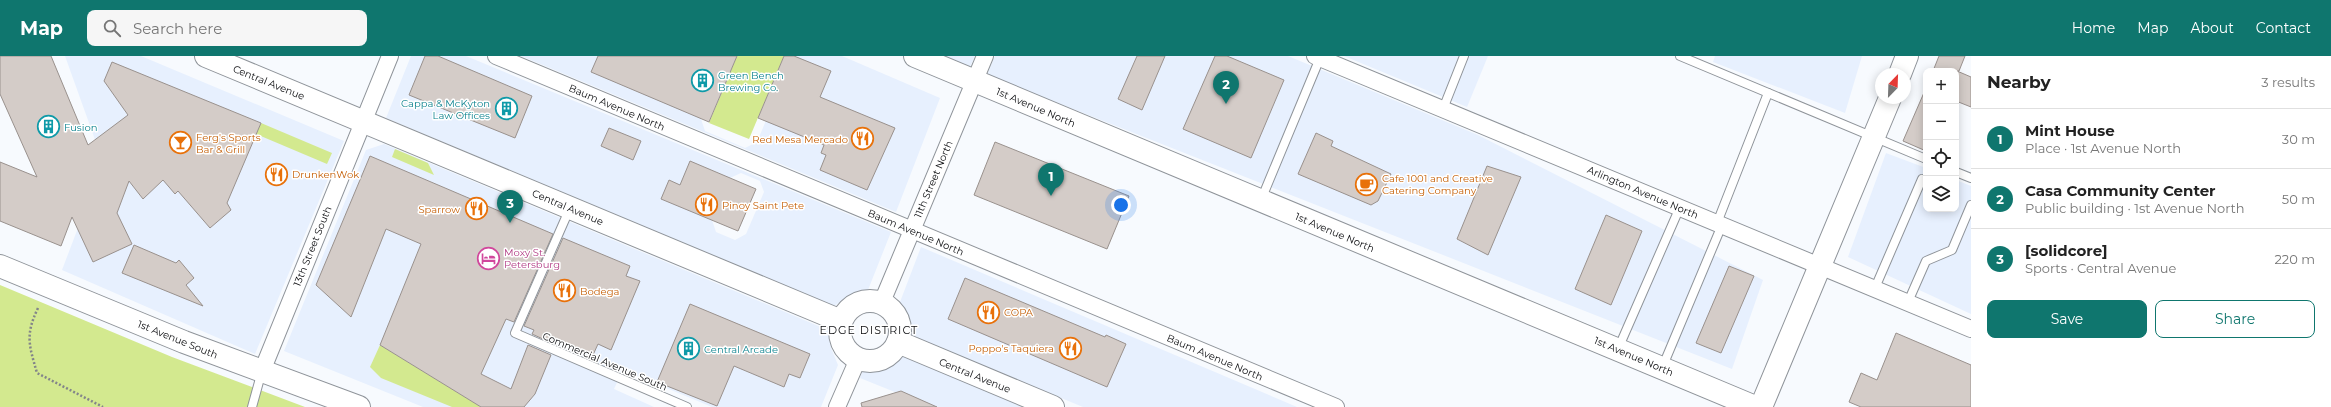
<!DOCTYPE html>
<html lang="en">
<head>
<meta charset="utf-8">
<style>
  body { margin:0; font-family:Montserrat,sans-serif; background:#f6f6f6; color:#222 }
  .controls { position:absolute; right:12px; top:12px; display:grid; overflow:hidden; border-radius:8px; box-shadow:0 2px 10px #0003 }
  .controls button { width:36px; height:36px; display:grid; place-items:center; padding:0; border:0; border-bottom:1px solid #e0e0e0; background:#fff; color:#222; font:20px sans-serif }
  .compass { position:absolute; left:1875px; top:12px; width:36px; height:36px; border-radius:50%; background:#fff; box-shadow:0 2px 10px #0003; rotate:23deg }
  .you { position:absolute; left:1121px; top:149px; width:14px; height:14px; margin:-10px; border:3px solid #fff; border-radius:50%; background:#1a73e8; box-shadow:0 0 0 6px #1a73e833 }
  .badge { display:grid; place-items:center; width:26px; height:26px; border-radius:50%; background:#0f766e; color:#fff; font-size:13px; font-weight:700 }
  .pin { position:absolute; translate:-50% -33px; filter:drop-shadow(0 1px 2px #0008) }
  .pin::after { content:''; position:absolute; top:21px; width:14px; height:12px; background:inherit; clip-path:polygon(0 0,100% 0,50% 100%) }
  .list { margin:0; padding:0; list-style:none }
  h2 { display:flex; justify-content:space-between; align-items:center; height:52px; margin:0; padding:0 16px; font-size:17px }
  h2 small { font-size:13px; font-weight:400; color:#767676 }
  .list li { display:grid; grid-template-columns:26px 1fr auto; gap:12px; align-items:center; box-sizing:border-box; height:60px; padding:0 16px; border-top:1px solid #e0e0e0 }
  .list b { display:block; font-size:15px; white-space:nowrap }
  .list p { margin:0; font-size:13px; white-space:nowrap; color:#767676 }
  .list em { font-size:13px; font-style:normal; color:#767676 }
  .actions { display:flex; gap:8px; padding:12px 16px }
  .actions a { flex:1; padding:9px 0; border:1px solid #0f766e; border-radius:8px; text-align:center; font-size:14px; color:#0f766e }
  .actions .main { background:#0f766e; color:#fff }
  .icon { flex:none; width:22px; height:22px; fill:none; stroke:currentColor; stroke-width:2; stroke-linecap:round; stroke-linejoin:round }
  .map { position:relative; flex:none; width:1971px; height:351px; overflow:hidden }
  header { display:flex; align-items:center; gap:24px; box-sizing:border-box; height:56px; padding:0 20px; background:#0f766e; color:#fff }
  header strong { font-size:19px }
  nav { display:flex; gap:22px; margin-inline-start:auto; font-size:14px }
  .search { width:280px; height:36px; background:#f6f6f6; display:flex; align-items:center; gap:10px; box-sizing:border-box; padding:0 14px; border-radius:8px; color:#767676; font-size:15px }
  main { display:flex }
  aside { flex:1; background:#fff }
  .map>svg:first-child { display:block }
  .built { fill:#e7f0fe; fill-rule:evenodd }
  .green { fill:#d3e98f }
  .building { fill:#d4ccc8; stroke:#99918d }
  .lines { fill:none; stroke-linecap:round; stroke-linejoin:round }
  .lane-casing { stroke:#8f949a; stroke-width:10 }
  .street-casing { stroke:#8f949a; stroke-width:18 }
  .secondary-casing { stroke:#8f949a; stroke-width:24 }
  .primary-casing { stroke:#8f949a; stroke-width:24 }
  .path { stroke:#838589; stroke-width:2.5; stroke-dasharray:2 2; stroke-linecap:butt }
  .lane { stroke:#fff; stroke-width:8 }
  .street { stroke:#fff; stroke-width:16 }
  .secondary { stroke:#fff; stroke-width:22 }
  .primary { stroke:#fff; stroke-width:22 }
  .labels { text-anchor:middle; stroke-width:3; stroke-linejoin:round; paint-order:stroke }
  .culture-label { font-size:10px; fill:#0d838f; stroke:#fff; text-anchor:start }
  .street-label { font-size:10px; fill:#0c0d10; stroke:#fff }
  .food-label { font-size:10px; fill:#c56008; stroke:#fff; text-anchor:start }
  .hotel-label { font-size:10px; fill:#b23c85; stroke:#fff; text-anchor:start }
  .neighbourhood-label { font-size:11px; letter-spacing:1px; fill:#0c0d10; stroke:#fff }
</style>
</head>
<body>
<header>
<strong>Map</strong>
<div class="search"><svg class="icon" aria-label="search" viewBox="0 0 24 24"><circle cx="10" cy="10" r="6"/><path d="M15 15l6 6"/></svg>Search here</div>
<nav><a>Home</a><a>Map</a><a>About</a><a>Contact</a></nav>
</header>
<main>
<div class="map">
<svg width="1971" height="351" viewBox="0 0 1971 351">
  <rect width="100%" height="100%" fill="#f7fafe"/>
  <g class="built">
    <polygon points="65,0 141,0 344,85 255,298 62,214 103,106"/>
    <path d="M411 0H466L891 176 868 234 851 239 834 250 386 62ZM741 117 760 125 764 136 746 178 735 184 716 176 712 164 730 122Z"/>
    <polygon points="521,0 728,0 701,63 705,75 745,92 757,86 793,0 842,0 940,42 896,156"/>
    <polygon points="942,0 975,0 970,11"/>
    <polygon points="995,0 1288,0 1478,79 1763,224 1732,313 987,19"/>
    <polygon points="1344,0 1488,0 1467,51"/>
    <polygon points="1715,0 1862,0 1845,57 1713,6"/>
    <polygon points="384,88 828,274 831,292 838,309 821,351 712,351 623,314 614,333 654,351 423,351 284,295 366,94"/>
    <polygon points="1886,97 1926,112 1926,153 1956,153 1956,124 1971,130 1971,258 1848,201"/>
    <polygon points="921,191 1297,351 1083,351 908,279 908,262 900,246"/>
    <polygon points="901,299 1024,351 932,351 860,322 862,316 879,316 891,309"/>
  </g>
  <g class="green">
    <polygon points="737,0 784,0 749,83 709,67"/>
    <polygon points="261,67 332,97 327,108 256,78"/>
    <polygon points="395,93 428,107 434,119 392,101"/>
    <polygon points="0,229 172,301 305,351 0,351"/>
    <polygon points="380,289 481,351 452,351 381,322 370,311"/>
  </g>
  <g class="building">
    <polygon points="0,0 51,0 88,89 128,59 104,25 112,6 261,67 227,147 231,154 210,172 178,135 175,138 163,124 143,143 129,125 117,157 132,188 93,206 72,161 61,190 0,165 0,106 37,121 0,38"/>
    <polygon points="425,0 438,0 532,40 515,82 409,39"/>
    <polygon points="598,0 737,0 709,66 591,16"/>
    <polygon points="784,0 794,0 831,15 820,41 895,72 867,134 820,114 826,99 821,97 824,89 758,62"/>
    <polygon points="1137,0 1165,0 1142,54 1118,43"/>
    <polygon points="1215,0 1227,0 1284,24 1251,102 1183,73"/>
    <polygon points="1939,0 1965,0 1959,15 1957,15 1971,21 1971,51 1956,45 1956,15 1933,15"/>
    <polygon points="1926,32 1926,95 1903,85"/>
    <polygon points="609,72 641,85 633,104 601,90"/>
    <polygon points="1316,77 1333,85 1331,90 1391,118 1378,145 1371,149 1298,118"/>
    <polygon points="995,86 1129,140 1107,193 974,139"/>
    <polygon points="370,100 553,178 514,266 506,263 481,318 511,333 528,289 551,299 535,338 524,351 481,351 380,289 421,188 386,173 351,261 316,229"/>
    <polygon points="690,105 756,133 738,175 661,143 669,124 680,129"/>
    <polygon points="1487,110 1521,121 1488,199 1457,183"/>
    <polygon points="1606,159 1642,175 1611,249 1575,233"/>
    <polygon points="563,182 630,210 626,220 640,225 611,294 598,288 593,299 558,284 556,289 532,278 534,274 524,270"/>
    <polygon points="134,189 176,207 179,204 194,222 186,229 203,250 122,217"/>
    <polygon points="1729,210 1754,220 1721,297 1696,287"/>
    <polygon points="965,222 1105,281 1106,279 1126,288 1107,331 948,263"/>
    <polygon points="690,248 810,298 800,322 789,318 784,331 734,310 717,350 657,326"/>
    <polygon points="1896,277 1971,309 1971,351 1861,351 1849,346 1861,317 1877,324"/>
    <polygon points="901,335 937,351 862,351 861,347"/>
  </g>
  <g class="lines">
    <defs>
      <g id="lane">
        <polyline points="1680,0 1926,103"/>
        <polyline points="1443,53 1464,0"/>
        <polyline points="1956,116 1971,122"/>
        <polyline points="1261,144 1320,2"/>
        <polyline points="570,152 515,277 687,351"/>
        <polyline points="1717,167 1768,37"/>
        <polyline points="1875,232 1922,123"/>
        <polyline points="1908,246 1926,205 1952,194 1971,149"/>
        <polyline points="1618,293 1680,151"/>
        <polyline points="1662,312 1722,169"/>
        <polyline points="252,351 262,315"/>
      </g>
      <g id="street">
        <polyline points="496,0 1336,351"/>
        <polyline points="1315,0 1971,273"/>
        <polyline points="882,246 985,0"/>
        <polyline points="262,315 390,0"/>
        <polyline points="837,351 858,303"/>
      </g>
      <g id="secondary">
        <polyline points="206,0 841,265"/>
        <polyline points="1900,18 1907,0"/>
        <circle cx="870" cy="275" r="30"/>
        <polyline points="898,286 1053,351"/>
        <polyline points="1761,351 1890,42"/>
      </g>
      <g id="primary">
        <polyline points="915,0 1755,351"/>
        <polyline points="0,210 184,286 359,351"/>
      </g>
    </defs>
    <use href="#lane" class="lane-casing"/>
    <use href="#street" class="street-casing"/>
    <use href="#secondary" class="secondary-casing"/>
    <use href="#primary" class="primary-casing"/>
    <path class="path" d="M38 252C25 279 29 289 37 317L103 351"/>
    <use href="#lane" class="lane"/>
    <use href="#street" class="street"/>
    <use href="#secondary" class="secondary"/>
    <use href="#primary" class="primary"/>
  </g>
  <defs>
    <symbol id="building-ring" viewBox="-11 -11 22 22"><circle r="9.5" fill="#fff" stroke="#0f9aa8" stroke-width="1.5"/><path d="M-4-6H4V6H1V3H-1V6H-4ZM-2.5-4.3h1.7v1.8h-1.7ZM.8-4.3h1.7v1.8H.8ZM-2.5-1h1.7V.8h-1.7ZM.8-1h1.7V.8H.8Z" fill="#0f9aa8"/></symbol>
    <symbol id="restaurant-ring" viewBox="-11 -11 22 22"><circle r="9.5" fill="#fff" stroke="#e8710a" stroke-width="1.5"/><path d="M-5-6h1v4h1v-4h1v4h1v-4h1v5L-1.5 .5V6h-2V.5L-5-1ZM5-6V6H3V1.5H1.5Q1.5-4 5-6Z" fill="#e8710a"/></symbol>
    <symbol id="bar-ring" viewBox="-11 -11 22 22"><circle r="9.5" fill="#fff" stroke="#e8710a" stroke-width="1.5"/><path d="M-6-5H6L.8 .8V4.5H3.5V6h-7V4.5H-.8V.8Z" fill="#e8710a"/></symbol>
    <symbol id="cafe-ring" viewBox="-11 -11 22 22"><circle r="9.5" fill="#fff" stroke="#e8710a" stroke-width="1.5"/><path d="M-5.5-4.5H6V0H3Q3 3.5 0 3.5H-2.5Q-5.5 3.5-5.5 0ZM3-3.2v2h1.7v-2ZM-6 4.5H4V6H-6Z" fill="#e8710a"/></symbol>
    <symbol id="hotel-ring" viewBox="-11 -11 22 22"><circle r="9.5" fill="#fff" stroke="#d1479c" stroke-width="1.5"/><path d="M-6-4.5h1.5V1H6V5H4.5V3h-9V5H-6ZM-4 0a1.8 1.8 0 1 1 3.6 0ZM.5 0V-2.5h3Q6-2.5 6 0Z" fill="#d1479c"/></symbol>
  </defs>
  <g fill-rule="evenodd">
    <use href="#building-ring" x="690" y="12" width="25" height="25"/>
    <use href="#building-ring" x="494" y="40" width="25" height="25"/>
    <use href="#building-ring" x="36" y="58" width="25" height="25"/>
    <use href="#restaurant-ring" x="850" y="70" width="25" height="25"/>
    <use href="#bar-ring" x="168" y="74" width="25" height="25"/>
    <use href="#restaurant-ring" x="264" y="106" width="25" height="25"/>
    <use href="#cafe-ring" x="1354" y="116" width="25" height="25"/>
    <use href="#restaurant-ring" x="694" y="136" width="25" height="25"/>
    <use href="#restaurant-ring" x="464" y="140" width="25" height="25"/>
    <use href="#hotel-ring" x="476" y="190" width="25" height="25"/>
    <use href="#restaurant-ring" x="552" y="222" width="25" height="25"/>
    <use href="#restaurant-ring" x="976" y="244" width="25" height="25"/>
    <use href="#restaurant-ring" x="1058" y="280" width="25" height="25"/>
    <use href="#building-ring" x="676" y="280" width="25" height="25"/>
  </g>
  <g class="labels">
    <g class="culture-label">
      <text x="718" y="23">Green Bench<tspan x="718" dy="12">Brewing Co.</tspan></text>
      <text x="490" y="51" text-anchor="end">Cappa &amp; McKyton<tspan x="490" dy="12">Law Offices</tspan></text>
      <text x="64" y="75">Fusion</text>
      <text x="704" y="297">Central Arcade</text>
    </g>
    <g class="street-label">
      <text transform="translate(269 26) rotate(22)" y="4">Central Avenue</text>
      <text transform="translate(617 51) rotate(23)" y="4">Baum Avenue North</text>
      <text transform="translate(1036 51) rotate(23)" y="4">1st Avenue North</text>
      <text transform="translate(933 123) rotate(-67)" y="4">11th Street North</text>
      <text transform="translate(1643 136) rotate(23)" y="4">Arlington Avenue North</text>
      <text transform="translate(568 151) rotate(23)" y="4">Central Avenue</text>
      <text transform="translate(916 176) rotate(23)" y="4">Baum Avenue North</text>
      <text transform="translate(1335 176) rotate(23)" y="4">1st Avenue North</text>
      <text transform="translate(312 190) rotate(-68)" y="4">13th Street South</text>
      <text transform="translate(178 283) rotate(22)" y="4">1st Avenue South</text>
      <text transform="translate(1634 300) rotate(23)" y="4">1st Avenue North</text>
      <text transform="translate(1215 301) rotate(23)" y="4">Baum Avenue North</text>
      <text transform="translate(605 305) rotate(23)" y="4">Commercial Avenue South</text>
      <text transform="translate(975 319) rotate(22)" y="4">Central Avenue</text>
    </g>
    <g class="food-label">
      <text x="196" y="85">Ferg's Sports<tspan x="196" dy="12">Bar &amp; Grill</tspan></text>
      <text x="848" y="87" text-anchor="end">Red Mesa Mercado</text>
      <text x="292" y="122">DrunkenWok</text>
      <text x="1382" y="126">Cafe 1001 and Creative<tspan x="1382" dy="12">Catering Company</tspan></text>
      <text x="722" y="153">Pinoy Saint Pete</text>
      <text x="460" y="157" text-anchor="end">Sparrow</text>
      <text x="580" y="239">Bodega</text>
      <text x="1004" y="260">COPA</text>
      <text x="1054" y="296" text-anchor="end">Poppo's Taquiera</text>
    </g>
    <g class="hotel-label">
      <text x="504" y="200">Moxy St.<tspan x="504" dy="12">Petersburg</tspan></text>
    </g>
    <g class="neighbourhood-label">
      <text x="869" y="278">EDGE DISTRICT</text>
    </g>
  </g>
</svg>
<div class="controls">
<button>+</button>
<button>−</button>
<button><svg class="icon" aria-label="locate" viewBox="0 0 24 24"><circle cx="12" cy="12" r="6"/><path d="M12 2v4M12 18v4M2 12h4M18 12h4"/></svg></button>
<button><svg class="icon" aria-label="layers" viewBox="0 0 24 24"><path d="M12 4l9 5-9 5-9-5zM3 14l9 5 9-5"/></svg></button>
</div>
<svg class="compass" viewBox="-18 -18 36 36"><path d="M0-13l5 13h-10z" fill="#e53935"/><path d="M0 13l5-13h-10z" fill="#767676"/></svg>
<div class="you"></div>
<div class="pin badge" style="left:1051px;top:140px">1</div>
<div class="pin badge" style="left:1226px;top:48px">2</div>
<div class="pin badge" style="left:510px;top:167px">3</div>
</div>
<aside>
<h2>Nearby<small>3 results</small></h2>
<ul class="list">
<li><span class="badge">1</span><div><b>Mint House</b><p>Place · 1st Avenue North</p></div><em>30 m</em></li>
<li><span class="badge">2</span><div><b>Casa Community Center</b><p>Public building · 1st Avenue North</p></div><em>50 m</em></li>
<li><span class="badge">3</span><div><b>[solidcore]</b><p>Sports · Central Avenue</p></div><em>220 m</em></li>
</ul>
<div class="actions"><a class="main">Save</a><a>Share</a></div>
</aside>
</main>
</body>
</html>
